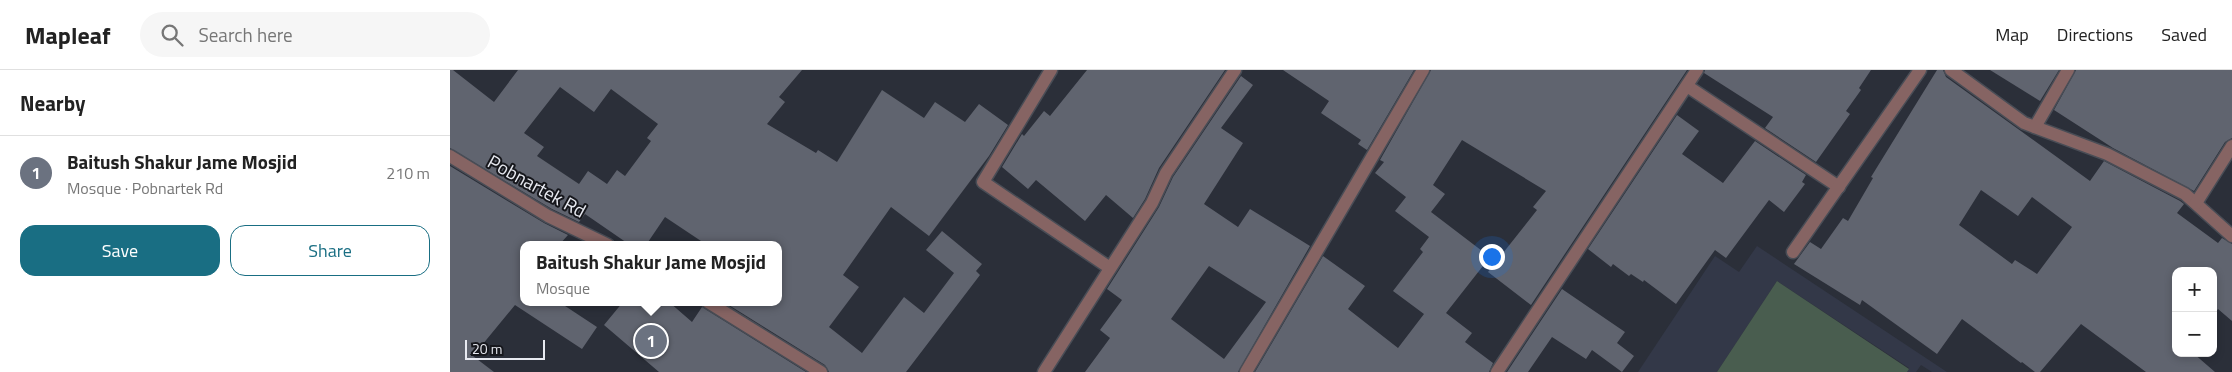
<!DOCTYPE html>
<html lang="en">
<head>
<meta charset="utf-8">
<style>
  body { margin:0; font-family:"Titillium Web",sans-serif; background:#f6f6f6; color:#222 }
  .controls { position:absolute; right:15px; bottom:15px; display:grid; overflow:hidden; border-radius:10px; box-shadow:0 2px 8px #0003 }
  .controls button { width:45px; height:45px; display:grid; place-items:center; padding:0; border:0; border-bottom:1px solid #e0e0e0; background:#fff; color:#222; font:25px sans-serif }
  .scale { position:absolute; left:15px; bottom:12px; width:80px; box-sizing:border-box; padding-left:5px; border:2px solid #e8eaf1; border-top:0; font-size:14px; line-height:18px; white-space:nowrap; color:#e8eaf1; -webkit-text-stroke:4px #16171c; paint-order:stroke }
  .you { position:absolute; left:1041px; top:186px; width:18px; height:18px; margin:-12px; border:4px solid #fff; border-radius:50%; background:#1a73e8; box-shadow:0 0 0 8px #1a73e833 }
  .badge { display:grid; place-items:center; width:32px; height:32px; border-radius:50%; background:#196e83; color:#fff; font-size:16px; font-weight:700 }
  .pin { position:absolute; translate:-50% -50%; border:2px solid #fff; box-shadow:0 1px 5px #0006 }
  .popup { position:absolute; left:70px; top:171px; width:262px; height:65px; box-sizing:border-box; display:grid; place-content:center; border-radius:10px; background:#fff; filter:drop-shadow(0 1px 4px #0005); font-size:16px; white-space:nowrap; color:#767676 }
  .popup b { font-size:19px; color:#222 }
  .popup::after { content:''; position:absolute; left:50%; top:100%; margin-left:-10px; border:10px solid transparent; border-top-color:#fff }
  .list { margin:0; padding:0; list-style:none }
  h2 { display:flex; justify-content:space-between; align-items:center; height:65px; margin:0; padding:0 20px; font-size:21px }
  h2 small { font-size:16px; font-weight:400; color:#767676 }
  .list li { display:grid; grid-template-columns:32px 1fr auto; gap:15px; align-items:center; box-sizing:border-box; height:75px; padding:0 20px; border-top:1px solid #e0e0e0 }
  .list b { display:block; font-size:19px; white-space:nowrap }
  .list p { margin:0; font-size:16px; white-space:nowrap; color:#767676 }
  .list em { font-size:16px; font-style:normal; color:#767676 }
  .actions { display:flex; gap:10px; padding:15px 20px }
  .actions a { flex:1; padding:11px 0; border:1px solid #196e83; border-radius:15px; text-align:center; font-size:18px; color:#196e83 }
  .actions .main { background:#196e83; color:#fff }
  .icon { flex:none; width:28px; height:28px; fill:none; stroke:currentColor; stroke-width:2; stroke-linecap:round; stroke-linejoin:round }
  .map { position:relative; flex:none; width:1782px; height:302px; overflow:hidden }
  header { display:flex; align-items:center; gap:30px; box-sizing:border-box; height:70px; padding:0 25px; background:#fff; border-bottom:1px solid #e0e0e0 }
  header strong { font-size:24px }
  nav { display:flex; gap:28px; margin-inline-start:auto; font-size:18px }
  .search { width:350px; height:45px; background:#f6f6f6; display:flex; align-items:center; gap:12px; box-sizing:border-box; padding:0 18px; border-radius:28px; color:#767676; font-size:19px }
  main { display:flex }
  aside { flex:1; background:#fff }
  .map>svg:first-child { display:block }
  .built { fill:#333848 }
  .green { fill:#495d4f }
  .building { fill:#60646f; fill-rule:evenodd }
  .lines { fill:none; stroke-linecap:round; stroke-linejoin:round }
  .minor-casing { stroke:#494d56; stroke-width:15 }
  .minor { stroke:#866463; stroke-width:12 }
  .labels { text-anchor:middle; stroke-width:4; stroke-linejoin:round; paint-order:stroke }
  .street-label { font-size:19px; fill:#e8eaf1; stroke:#16171c }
</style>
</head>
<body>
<header>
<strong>Mapleaf</strong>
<div class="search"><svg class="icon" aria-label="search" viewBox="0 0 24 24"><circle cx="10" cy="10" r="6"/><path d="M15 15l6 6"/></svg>Search here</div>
<nav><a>Map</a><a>Directions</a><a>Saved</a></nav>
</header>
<main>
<aside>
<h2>Nearby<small></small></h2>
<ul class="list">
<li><span class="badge" style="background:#6b7280">1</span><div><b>Baitush Shakur Jame Mosjid</b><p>Mosque · Pobnartek Rd</p></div><em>210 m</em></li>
</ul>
<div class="actions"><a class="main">Save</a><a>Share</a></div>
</aside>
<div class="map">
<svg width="1782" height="302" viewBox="0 0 1782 302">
  <rect width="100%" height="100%" fill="#2b2f39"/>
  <polygon class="built" points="1307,176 1497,302 1482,302 1471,295 1466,302 1457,302 1459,298 1327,211 1267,302 1188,302 1265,186 1289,202"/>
  <polygon class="green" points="1327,211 1459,299 1457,302 1267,302"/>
  <g class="building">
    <path d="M0 0H3L44 32 68 0H352L329 27 335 32 317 54 366 83 368 80 387 92 432 20 474 48 485 32 515 52 529 34 558 55 539 86 479 166 441 137 393 205 409 217 379 257 412 283 454 227 474 243 504 203 476 180 492 161 532 194 526 201 530 205 456 302H379L375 295 274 232H328V175H257L215 147 196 175H180L135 144 129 152 102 139 0 78ZM110 17 144 42 161 19 208 54 197 68 201 71 175 106 167 100 157 114 138 101 129 114 87 86 94 77 74 63Z"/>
    <polygon points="637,0 775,0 709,98 695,129 683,148 656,125 635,151 586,110 578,119 552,97 572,64 574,66 594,41 600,46"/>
    <polygon points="833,0 964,0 917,80 908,74 911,70 871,43 879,31"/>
    <polygon points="981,0 1237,0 1081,235 1038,202 1087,140 1083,137 1096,121 1012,70 983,115 995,124 981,142 1040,187 996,243 1022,263 1015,272 1043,293 1039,302 805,302 873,186 915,216 898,239 948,278 974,244 943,221 973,182 970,179 979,167 945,141 956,127 925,103 934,92 930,90"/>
    <polygon points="1255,0 1421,0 1409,18 1411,20 1396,41 1400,44 1366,92 1315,58 1323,47 1254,3"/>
    <path d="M1487 0H1493L1496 7 1640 111 1654 91 1730 131 1734 134 1727 143 1768 173 1772 168 1782 174V251L1768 239 1763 246V201H1726V283H1743L1765 302H1696L1631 254 1590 302H1585L1572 292 1571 293 1512 249 1487 284 1412 230 1410 235 1344 194 1360 172 1371 179 1393 148 1398 151 1423 108 1421 107ZM1531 120 1568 146 1582 127 1622 157 1587 204 1565 190 1562 194 1509 155Z"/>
    <polygon points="1540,0 1609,0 1590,31"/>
    <polygon points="1626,0 1782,0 1782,68 1775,72 1744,121 1663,78 1604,40"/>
    <path d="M791 6 803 15 771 58 793 73 754 134 788 157 800 139 860 176 788 302H635L660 268 650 260 672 230 657 219 709 137 723 107ZM759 196 816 232 774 289 721 249Z"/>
    <polygon points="1227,45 1249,61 1232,84 1273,113 1305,71 1356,105 1352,112 1355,114 1334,142 1319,130 1276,188 1265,180 1226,234 1194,210 1193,212 1181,204 1179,206 1163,194 1161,197 1138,179"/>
    <polygon points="0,96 94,153 118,165 109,175 74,175 74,232 109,232 147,257 132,279 65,235 23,286 44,302 0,302"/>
    <polygon points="1112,219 1175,262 1167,273 1184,286 1172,302 1142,280 1136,289 1102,267 1078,302 1057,302"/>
    <polygon points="173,232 219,232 242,252 252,237 356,302 209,302 154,255"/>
  </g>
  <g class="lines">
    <defs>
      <g id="minor">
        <polyline points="601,0 533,112 660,198"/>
        <polyline points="1501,0 1574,53 1657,84 1735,124 1782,166"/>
        <polyline points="1237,16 1389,117"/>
        <polyline points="1585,57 1618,0"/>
        <polyline points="0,86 98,146 158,175"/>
        <polyline points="1746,133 1782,76"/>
        <polyline points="1343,182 1470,0"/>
        <polyline points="258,232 371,302"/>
        <polyline points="594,302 702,133 716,103 785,0"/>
        <polyline points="796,302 973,0"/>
        <polyline points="1047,302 1247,0"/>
      </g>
    </defs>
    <use href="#minor" class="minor-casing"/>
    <use href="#minor" class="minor"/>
  </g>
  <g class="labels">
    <g class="street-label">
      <text transform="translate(87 116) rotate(29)" y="7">Pobnartek Rd</text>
    </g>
  </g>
</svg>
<div class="controls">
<button>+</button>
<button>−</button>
</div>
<div class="scale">20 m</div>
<div class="you"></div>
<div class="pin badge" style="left:201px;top:271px;background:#6b7280">1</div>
<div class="popup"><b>Baitush Shakur Jame Mosjid</b>Mosque</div>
</div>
</main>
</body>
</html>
